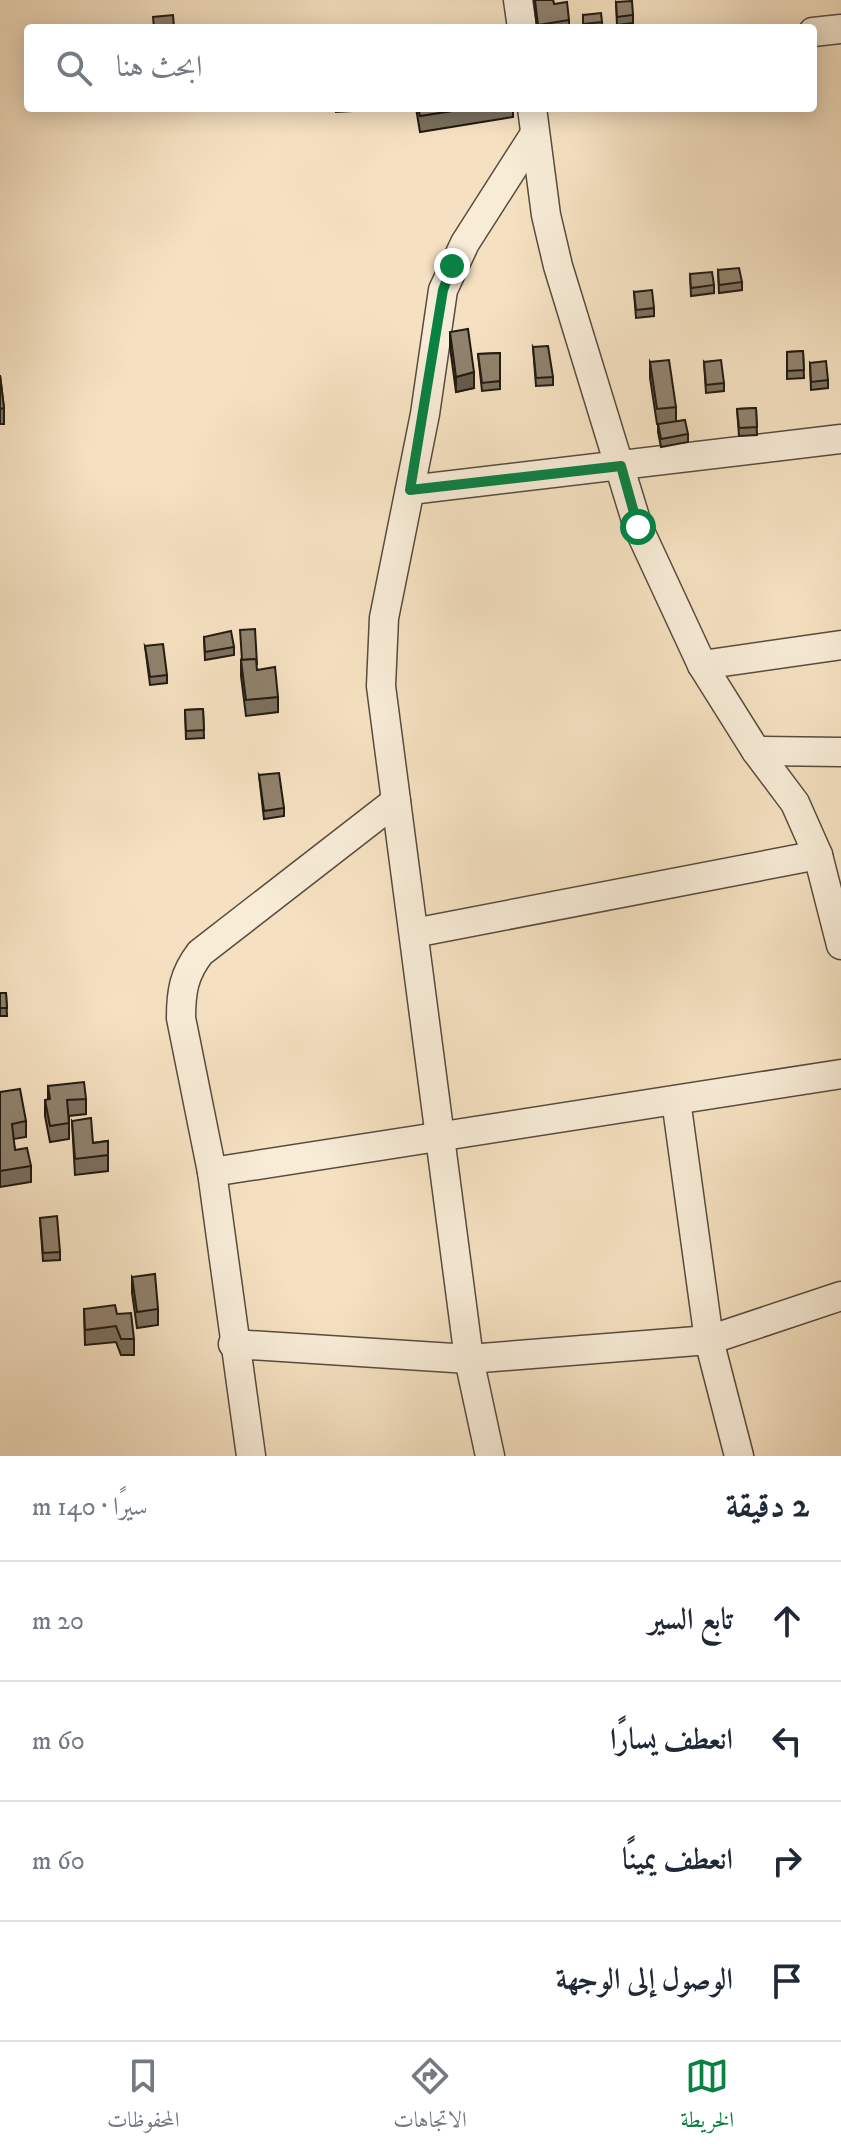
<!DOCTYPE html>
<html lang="ar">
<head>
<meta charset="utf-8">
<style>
  body { margin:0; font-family:"IM FELL DW Pica",Amiri,serif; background:#f6f6f7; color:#1f2937; direction:rtl }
  .stop { position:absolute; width:24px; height:24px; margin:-18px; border:6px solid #0b8043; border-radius:50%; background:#fff }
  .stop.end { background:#0b8043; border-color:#fff; box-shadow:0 2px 8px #0008 }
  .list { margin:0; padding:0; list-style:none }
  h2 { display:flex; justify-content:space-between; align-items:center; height:104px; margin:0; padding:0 32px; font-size:34px }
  h2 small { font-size:26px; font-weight:400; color:#747a83 }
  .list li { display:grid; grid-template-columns:52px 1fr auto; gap:24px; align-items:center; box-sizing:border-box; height:120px; padding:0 32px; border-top:2px solid #e0e1e3 }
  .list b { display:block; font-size:30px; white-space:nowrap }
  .list em { font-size:26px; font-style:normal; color:#747a83 }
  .icon { flex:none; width:44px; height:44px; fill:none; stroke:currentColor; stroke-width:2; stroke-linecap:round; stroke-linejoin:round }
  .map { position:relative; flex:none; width:841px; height:1456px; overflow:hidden; direction:ltr }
  .search { position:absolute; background:#fff; box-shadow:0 4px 20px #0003; left:24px; right:24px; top:24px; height:88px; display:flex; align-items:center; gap:20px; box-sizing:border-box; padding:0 28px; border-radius:8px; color:#747a83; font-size:30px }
  .sheet { height:584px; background:#fff }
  nav { display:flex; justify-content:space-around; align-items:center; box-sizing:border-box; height:112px; border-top:2px solid #e0e1e3; background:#fff; font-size:22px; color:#747a83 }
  nav a { display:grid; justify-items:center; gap:4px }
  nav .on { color:#0b8043 }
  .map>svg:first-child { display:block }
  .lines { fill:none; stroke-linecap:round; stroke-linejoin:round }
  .minor-casing { stroke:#574c3e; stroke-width:31 }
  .minor { stroke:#f8ecd7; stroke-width:28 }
  .wall { fill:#7c705e; stroke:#221b12; stroke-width:2 }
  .shaded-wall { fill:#655b4c; stroke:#221b12; stroke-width:2 }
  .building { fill:#90826d; stroke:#221b12; stroke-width:2 }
  .route { stroke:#0b8043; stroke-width:10 }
</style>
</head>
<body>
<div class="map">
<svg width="841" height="1456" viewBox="0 0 841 1456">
  <rect width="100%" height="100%" fill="#f5e1c1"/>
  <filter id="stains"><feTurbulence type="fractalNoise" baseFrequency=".0025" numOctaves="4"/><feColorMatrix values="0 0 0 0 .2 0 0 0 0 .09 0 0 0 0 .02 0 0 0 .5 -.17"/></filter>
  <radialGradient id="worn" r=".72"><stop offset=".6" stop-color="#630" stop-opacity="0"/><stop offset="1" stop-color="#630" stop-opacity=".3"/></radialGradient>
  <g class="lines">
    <defs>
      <g id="minor">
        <polyline points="518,0 522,28"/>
        <polyline points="813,32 841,29"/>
        <polyline points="532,108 546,215 558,266 638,527 702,665 756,751 795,803 818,855 841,945"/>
        <polyline points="410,490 841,439"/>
        <polyline points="702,665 841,645"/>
        <polyline points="756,751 841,752"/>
        <polyline points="414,933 818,855"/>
        <polyline points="676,1100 709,1340 739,1456"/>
        <polyline points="212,1172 841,1074"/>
        <polyline points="233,1344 469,1359 709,1340 841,1296"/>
        <path d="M251 1456 212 1172 181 1018C181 991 184 974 200 953L396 801"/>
        <polyline points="490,1456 469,1359 381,686 384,618 425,414 443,290 465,243 534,135"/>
      </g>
    </defs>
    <use href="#minor" class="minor-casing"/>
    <use href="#minor" class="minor"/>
  </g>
  <g class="wall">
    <polygon points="534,0 553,0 554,4 569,20 569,28 537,28"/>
    <polygon points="616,2 633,15 633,23 617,25"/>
    <polygon points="583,15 602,22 602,28 583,28"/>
    <polygon points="336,108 352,108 352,111 336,112"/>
    <polygon points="416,108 513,108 513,117 420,132"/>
    <polygon points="718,270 742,282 742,290 719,293"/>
    <polygon points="690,274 714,285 714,293 691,296"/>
    <polygon points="634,292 654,308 654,316 636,318"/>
    <polygon points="450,332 474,388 456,392 450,347"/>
    <polygon points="533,347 553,377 553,385 536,386"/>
    <polygon points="803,351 804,378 787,379 787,352"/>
    <polygon points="500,353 500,389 482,391 478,354"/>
    <polygon points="650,362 676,407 676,421 688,434 688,442 661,447 658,432 658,424 657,424 650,378"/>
    <polygon points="704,362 724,383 724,391 706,393"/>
    <polygon points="810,363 828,380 828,388 811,390"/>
    <polygon points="0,375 4,408 4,424 0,424"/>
    <polygon points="756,408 757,435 739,436 737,409"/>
    <polygon points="204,637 234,647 234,655 205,660"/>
    <polygon points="145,646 167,675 167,683 150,685"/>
    <polygon points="241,660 257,670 278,697 278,712 246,716 241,676"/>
    <polygon points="203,709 204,738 186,739 185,710"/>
    <polygon points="259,775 284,808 284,816 264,819"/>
    <polygon points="0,993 6,993 7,1016 0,1016"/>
    <polygon points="48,1086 86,1099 86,1114 69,1116 69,1139 50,1142 45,1116 45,1100 48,1100"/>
    <polygon points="0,1092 26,1121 26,1137 13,1139 15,1150 31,1166 31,1182 0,1187"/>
    <polygon points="72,1121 93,1143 108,1141 108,1171 75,1175"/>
    <polygon points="40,1218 60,1252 60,1260 43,1261"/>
    <polygon points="132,1277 158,1309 158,1325 137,1328 132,1293"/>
    <polygon points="84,1309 117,1314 134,1339 134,1355 121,1355 116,1342 85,1345"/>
  </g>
  <polygon class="shaded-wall" points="474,372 474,388 456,392 456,377"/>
  <g class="building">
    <polygon points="535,0 553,0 554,4 567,2 569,20 538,25"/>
    <polygon points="632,1 633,15 617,17 616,2"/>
    <polygon points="601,13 602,22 583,24 583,15"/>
    <polygon points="173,15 174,28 154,28 153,17"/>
    <polygon points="418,108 472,108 420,116"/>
    <polygon points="739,268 742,282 719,285 718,270"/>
    <polygon points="712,272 714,285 691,288 690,274"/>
    <polygon points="652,290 654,308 636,310 634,292"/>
    <polygon points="468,329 474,372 456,377 450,332"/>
    <polygon points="548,346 553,377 536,378 533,347"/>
    <polygon points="803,351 804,370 787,371 787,352"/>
    <polygon points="500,353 500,381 482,383 478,354"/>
    <polygon points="669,360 676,407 657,409 650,362"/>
    <polygon points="721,360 724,383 706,385 704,362"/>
    <polygon points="826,361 828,380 811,382 810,363"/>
    <polygon points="0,375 4,408 0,409"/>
    <polygon points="756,408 757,427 739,428 737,409"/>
    <polygon points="685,420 688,434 661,439 658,424"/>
    <polygon points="255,629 257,664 256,664 256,659 242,660 240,630"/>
    <polygon points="231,631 234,647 205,652 204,637"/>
    <polygon points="163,644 167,675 150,677 145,646"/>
    <polygon points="256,659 257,670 275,667 278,697 246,700 241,660"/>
    <polygon points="203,709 204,730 186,731 185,710"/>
    <polygon points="279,773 284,808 264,811 259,775"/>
    <polygon points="0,993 6,993 7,1008 0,1008"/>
    <polygon points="84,1082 86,1099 67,1100 69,1123 50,1126 45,1100 50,1099 48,1086"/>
    <polygon points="20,1089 26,1121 12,1124 15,1150 27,1148 31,1166 0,1171 0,1092"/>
    <polygon points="91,1118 93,1143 108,1141 108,1155 75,1159 72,1121"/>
    <polygon points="57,1216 60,1252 43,1253 40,1218"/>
    <polygon points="155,1274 158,1309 137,1312 132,1277"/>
    <polygon points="115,1305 117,1314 131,1313 134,1339 121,1339 116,1326 85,1330 84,1309"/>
  </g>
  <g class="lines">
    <polyline class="route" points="452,266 443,290 410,490 621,466 638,527"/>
  </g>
  <rect width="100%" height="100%" filter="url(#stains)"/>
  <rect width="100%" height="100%" fill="url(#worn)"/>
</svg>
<div class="stop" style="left:638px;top:527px"></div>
<div class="stop end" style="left:452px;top:266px"></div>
<div class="search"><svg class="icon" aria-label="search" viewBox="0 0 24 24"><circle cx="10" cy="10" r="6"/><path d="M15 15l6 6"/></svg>ابحث هنا</div>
</div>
<section class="sheet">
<h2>2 دقيقة<small>سيرًا · 140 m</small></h2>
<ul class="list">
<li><svg class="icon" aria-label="ahead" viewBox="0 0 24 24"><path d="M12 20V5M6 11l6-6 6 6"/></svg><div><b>تابع السير</b></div><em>20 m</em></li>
<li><svg class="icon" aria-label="left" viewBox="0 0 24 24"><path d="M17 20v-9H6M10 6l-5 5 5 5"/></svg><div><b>انعطف يسارًا</b></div><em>60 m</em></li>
<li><svg class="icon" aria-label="right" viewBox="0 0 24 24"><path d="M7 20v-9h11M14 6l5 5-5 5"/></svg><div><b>انعطف يمينًا</b></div><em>60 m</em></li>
<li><svg class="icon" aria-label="arrive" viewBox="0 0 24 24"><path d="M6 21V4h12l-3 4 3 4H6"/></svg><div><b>الوصول إلى الوجهة</b></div></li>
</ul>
</section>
<nav>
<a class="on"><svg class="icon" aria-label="map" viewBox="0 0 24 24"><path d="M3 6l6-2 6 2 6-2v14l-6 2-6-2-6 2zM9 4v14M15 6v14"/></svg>الخريطة</a>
<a><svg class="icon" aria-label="directions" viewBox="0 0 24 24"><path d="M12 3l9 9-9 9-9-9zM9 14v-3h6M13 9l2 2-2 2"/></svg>الاتجاهات</a>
<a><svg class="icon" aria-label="saved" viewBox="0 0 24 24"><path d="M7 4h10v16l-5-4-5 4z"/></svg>المحفوظات</a>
</nav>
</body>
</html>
